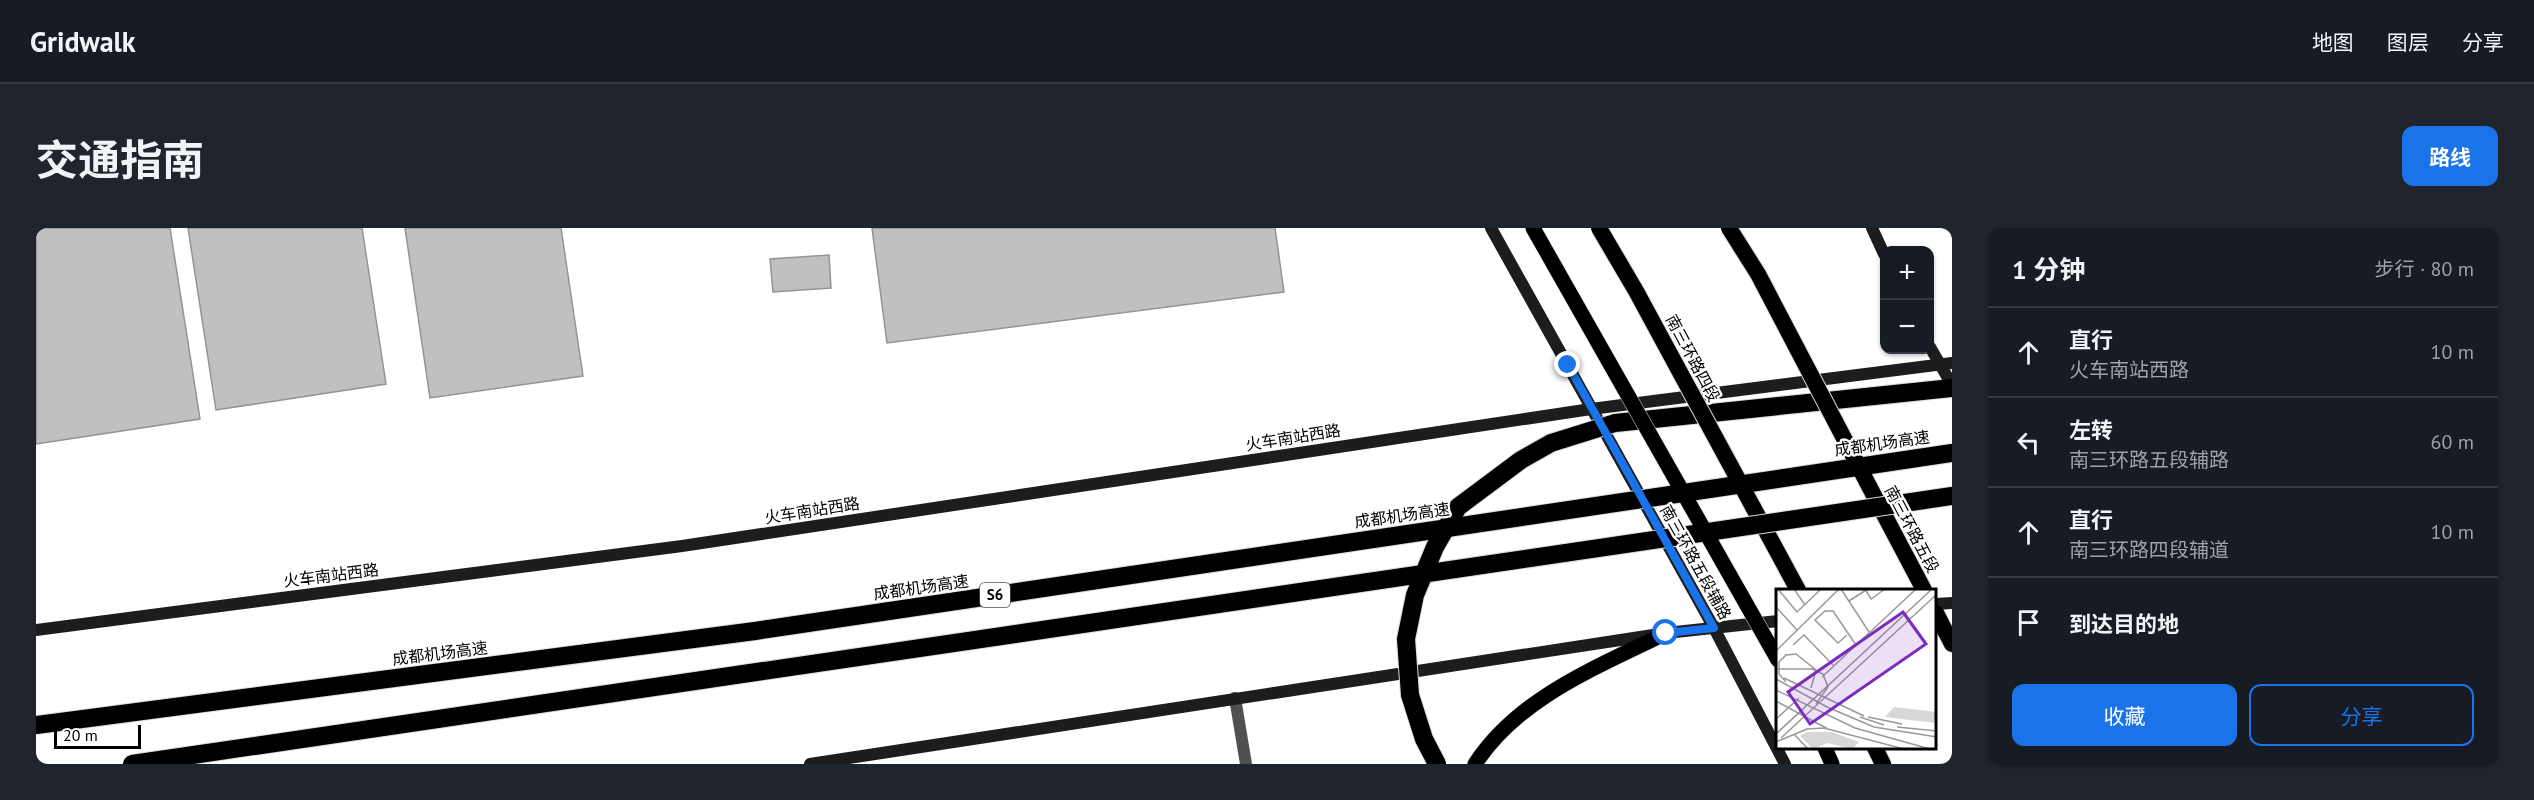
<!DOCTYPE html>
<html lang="zh">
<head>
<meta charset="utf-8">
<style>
  body { margin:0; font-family:"PT Sans","Noto Sans SC",sans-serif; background:#20242c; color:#f1f3f6 }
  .controls { position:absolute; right:18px; top:18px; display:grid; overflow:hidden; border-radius:12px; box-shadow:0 2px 4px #0004 }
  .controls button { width:54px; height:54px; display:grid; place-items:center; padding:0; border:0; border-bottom:2px solid #363941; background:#171b24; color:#f1f3f6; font:30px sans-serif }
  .scale { position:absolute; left:18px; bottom:15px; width:87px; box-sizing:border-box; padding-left:6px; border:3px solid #000; border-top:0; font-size:16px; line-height:21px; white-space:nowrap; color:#000; -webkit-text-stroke:4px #fff; paint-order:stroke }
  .stop { position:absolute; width:18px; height:18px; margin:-14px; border:4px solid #1a73e8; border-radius:50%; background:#fff }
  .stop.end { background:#1a73e8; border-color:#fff; box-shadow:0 2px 6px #0008 }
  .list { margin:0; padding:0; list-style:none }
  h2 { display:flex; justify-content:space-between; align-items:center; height:78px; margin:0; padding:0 24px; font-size:26px }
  h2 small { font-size:20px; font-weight:400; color:#9ea1a6 }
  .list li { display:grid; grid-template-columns:39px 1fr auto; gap:18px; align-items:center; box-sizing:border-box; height:90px; padding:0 24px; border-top:2px solid #363941 }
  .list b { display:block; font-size:22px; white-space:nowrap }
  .list p { margin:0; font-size:20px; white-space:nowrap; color:#9ea1a6 }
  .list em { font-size:20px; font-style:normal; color:#9ea1a6 }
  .actions { display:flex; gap:12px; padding:18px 24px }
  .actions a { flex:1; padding:14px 0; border:2px solid #1a73e8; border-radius:12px; text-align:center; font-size:21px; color:#1a73e8 }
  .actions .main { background:#1a73e8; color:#fff }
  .icon { flex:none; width:33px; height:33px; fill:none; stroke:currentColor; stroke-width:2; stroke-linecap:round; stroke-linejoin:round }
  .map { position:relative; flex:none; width:1916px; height:536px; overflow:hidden; border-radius:12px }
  header { display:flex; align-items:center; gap:36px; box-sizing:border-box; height:84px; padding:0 30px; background:#171b24; border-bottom:2px solid #363941 }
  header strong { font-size:28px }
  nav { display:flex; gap:33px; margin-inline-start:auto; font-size:21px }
  .intro { display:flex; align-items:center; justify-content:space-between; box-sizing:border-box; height:144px; padding:0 36px }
  h1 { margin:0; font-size:42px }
  .button { padding:15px 27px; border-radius:12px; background:#1a73e8; color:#fff; font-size:21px; font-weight:700 }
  main { display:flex; gap:36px; padding:0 36px }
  aside { flex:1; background:#171b24; border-radius:12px; box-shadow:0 2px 4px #0004 }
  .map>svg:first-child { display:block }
  .building { fill:#c0c0c0; stroke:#949494; stroke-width:1.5 }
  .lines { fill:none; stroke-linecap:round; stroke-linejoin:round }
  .primary-casing { stroke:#dbdbdb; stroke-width:16 }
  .trunk-casing { stroke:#dbdbdb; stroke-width:18 }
  .motorway-casing { stroke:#dbdbdb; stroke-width:20 }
  .service { stroke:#505050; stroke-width:12 }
  .secondary { stroke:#1d1d1d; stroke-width:12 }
  .primary { stroke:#000; stroke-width:15 }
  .trunk { stroke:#000; stroke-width:16 }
  .motorway { stroke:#000; stroke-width:18 }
  .primary-bridge-casing { stroke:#dbdbdb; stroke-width:16; stroke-linecap:butt }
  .trunk-bridge-casing { stroke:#dbdbdb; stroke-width:18; stroke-linecap:butt }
  .motorway-bridge-casing { stroke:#dbdbdb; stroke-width:20; stroke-linecap:butt }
  .primary-bridge { stroke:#000; stroke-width:15 }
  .trunk-bridge { stroke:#000; stroke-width:16 }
  .motorway-bridge { stroke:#000; stroke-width:18 }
  .route { stroke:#1a73e8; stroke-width:8 }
  .labels { text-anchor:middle; stroke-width:4.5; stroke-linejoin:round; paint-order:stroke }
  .shield { fill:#fff; stroke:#4c4c4c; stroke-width:1.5 }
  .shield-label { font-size:15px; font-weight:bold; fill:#000 }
  .street-label { font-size:16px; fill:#000; stroke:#fff }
  .inset-road { fill:none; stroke:#999; stroke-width:1.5 }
  .view { fill:#7b2cbf; fill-opacity:0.15; stroke:#7b2cbf; stroke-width:3 }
  .inset-edge { fill:none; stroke:#000; stroke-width:3 }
</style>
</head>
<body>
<header>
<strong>Gridwalk</strong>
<nav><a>地图</a><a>图层</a><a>分享</a></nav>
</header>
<div class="intro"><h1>交通指南</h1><a class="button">路线</a></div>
<main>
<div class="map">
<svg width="1916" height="536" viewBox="0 0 1916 536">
  <rect width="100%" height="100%" fill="#fff"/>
  <g class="building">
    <polygon points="0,0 134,0 164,191 0,216"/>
    <polygon points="152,0 326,0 350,156 180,182"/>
    <polygon points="369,0 525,0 547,148 394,170"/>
    <polygon points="836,0 1239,0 1248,64 851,115"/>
    <polygon points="793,27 795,60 737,64 734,31"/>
  </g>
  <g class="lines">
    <defs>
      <g id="primary">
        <polyline points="1789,520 1796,536"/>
        <path d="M1439 536C1483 469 1560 440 1630 405"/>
      </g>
      <g id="trunk">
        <polyline points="1833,258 1888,362"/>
        <polyline points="1717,279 1762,362"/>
        <polyline points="1900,385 1916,416"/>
        <polyline points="1839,520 1847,536"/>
      </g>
      <polyline id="motorway" points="1579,195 1916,160"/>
    </defs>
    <use href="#primary" class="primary-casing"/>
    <use href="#trunk" class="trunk-casing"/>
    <use href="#motorway" class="motorway-casing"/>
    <polyline class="service" points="1199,470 1210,536"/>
    <g class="secondary">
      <polyline points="1455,0 1678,400 1749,536"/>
      <polyline points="1836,0 1848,26"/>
      <polyline points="1894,119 1916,157"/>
      <polyline points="1900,376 1916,375"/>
      <polyline points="0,402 646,318 1555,181 1916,135"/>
      <polyline points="774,536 1630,405 1742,393"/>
    </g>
    <use href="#primary" class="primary"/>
    <use href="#trunk" class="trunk"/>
    <use href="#motorway" class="motorway"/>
    <defs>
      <polyline id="primary-bridge" points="1497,0 1742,432"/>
      <g id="trunk-bridge">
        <polyline points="1563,0 1600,63 1717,279"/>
        <polyline points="1693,0 1722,46 1833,258"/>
      </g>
      <g id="motorway-bridge">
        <polyline points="0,497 719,403 1916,225"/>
        <polyline points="96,536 1916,268"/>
        <polyline points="1401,536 1388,511 1374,467 1370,411 1379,367 1399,319 1422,279 1485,232 1515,215 1579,195"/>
      </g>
    </defs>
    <use href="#primary-bridge" class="primary-bridge-casing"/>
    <use href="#trunk-bridge" class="trunk-bridge-casing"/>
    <use href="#motorway-bridge" class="motorway-bridge-casing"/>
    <use href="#primary-bridge" class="primary-bridge"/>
    <use href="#trunk-bridge" class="trunk-bridge"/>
    <use href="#motorway-bridge" class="motorway-bridge"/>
  </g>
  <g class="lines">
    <polyline class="route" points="1532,137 1678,400 1630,405"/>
  </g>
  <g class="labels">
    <rect class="shield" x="944" y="355" width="30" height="24" rx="4.5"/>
    <g class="shield-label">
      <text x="959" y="372">S6</text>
    </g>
    <g class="street-label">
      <text transform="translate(1657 130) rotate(62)" y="6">南三环路四段</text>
      <text transform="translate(1257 209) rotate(-9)" y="6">火车南站西路</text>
      <text transform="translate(1846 215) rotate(-8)" y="6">成都机场高速</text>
      <text transform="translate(776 282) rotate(-9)" y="6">火车南站西路</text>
      <text transform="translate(1366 287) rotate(-8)" y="6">成都机场高速</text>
      <text transform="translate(1876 301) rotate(62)" y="6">南三环路五段</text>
      <text transform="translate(1660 334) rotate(61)" y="6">南三环路五段辅路</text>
      <text transform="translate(295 347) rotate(-7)" y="6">火车南站西路</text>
      <text transform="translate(885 359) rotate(-8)" y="6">成都机场高速</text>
      <text transform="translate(404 425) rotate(-7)" y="6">成都机场高速</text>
    </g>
  </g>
  <g transform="translate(1740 361)">
    <rect width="160" height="160" fill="#fff"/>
    <path d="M118 118 160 123V134L109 128ZM31 143H56L83 153 76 160 52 154 37 160 24 147Z" fill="#d7d7d7"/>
    <path class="inset-road" d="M2 0 21 23 45 0M18 0 29 16M65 0 93 43M89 0 95 10 109 0M73 12 90 1M0 18 21 41M71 46 62 54 39 31 49 22H57L80 56M17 56 28 46 57 76M0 62 63 0M0 80H36L47 85 52 98 40 115M46 88 140 0M8 89 88 127M0 90 51 118 98 138 161 148M10 93 3 85V73L10 66 20 65 40 81 35 99M0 101 79 139 154 160M0 112 52 140M84 128 108 136M92 128 126 135M0 130 23 109M121 138 161 142M0 145 156 0M18 145 32 160M5 149 161 5M0 153 31 140 48 139 128 160"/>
    <path class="view" d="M127 23 150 55 34 135 12 103Z"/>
    <rect width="160" height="160" class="inset-edge"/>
  </g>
</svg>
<div class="controls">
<button>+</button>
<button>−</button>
</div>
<div class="scale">20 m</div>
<div class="stop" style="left:1630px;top:405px"></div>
<div class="stop end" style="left:1532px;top:137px"></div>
</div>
<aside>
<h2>1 分钟<small>步行 · 80 m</small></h2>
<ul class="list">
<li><svg class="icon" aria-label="ahead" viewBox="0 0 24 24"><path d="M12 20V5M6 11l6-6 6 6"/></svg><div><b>直行</b><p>火车南站西路</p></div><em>10 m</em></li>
<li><svg class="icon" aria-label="left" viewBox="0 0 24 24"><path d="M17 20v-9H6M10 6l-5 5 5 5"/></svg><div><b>左转</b><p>南三环路五段辅路</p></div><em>60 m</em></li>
<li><svg class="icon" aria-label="ahead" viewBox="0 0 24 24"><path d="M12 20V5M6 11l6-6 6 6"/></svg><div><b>直行</b><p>南三环路四段辅道</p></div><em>10 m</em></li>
<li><svg class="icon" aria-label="arrive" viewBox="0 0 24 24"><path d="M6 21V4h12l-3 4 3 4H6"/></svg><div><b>到达目的地</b></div></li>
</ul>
<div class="actions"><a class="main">收藏</a><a>分享</a></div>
</aside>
</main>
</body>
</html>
